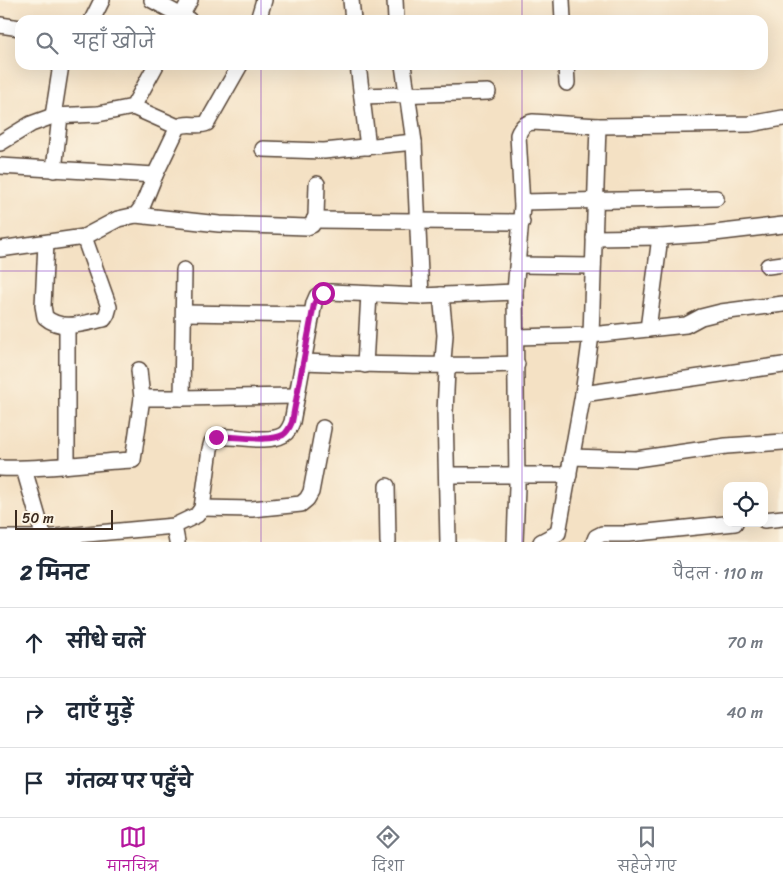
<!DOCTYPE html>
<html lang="hi">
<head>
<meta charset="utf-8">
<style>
  body { margin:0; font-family:Sriracha,"Playpen Sans Deva",sans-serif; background:#f6f6f7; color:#1f2937 }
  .controls { position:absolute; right:15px; bottom:15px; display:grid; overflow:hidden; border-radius:10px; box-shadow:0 5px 20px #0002 }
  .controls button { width:45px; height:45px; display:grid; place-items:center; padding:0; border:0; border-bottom:1px solid #e0e1e3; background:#fff; color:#1f2937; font:25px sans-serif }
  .scale { position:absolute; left:15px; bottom:12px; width:98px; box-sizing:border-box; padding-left:5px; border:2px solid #3b2a1e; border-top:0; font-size:14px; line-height:18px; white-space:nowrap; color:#3b2a1e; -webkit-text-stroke:4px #fcf5e5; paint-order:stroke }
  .stop { position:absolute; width:15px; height:15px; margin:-11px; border:4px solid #b5179e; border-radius:50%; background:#fff }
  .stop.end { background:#b5179e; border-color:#fff; box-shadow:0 1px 5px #0008 }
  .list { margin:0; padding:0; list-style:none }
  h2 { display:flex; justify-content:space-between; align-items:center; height:65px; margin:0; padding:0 20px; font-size:21px }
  h2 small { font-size:16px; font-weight:400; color:#747a83 }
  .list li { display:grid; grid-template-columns:32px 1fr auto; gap:15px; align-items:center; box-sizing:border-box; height:70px; padding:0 20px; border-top:1px solid #e0e1e3 }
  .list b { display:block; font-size:19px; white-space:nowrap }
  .list em { font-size:16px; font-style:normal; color:#747a83 }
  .icon { flex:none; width:28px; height:28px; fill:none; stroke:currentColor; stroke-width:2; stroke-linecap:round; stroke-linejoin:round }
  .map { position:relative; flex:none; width:783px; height:542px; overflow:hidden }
  .search { position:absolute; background:#fff; box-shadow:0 5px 20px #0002; left:15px; right:15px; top:15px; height:55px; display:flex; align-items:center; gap:12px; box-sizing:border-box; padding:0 18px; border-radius:15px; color:#747a83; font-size:19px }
  .sheet { height:275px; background:#fff }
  nav { display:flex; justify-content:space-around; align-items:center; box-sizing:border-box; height:70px; border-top:1px solid #e0e1e3; background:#fff; font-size:14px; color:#747a83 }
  nav a { display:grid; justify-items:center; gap:2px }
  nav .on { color:#b5179e }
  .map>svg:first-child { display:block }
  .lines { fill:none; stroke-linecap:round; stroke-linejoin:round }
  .minor-casing { stroke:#574537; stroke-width:18 }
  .minor { stroke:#fff; stroke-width:15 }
  .route { stroke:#b5179e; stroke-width:6 }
  .grid { fill:none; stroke:#7b2cbf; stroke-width:1; stroke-opacity:0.55 }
</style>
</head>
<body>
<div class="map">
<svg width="783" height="542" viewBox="0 0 783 542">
  <rect width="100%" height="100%" fill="#fcf5e5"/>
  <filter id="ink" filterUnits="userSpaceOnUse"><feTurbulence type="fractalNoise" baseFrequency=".02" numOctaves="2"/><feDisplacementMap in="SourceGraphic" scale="10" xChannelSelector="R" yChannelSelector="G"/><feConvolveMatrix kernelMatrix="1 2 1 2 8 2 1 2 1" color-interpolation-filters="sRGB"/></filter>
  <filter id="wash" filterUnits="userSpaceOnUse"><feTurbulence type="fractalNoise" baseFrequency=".0096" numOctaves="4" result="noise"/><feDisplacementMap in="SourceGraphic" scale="20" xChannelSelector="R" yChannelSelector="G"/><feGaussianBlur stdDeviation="1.12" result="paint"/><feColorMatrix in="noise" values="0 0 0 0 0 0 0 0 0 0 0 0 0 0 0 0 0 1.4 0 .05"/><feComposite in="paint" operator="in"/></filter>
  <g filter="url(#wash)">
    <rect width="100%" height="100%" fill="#f4e1c4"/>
  </g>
  <g filter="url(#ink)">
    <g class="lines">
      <defs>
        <g id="minor">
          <polyline points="152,0 189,20"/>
          <polyline points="351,0 353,20"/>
          <polyline points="395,0 396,20"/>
          <polyline points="562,0 563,20"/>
          <polyline points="92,20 102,0"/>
          <polyline points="179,20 190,0"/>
          <polyline points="258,20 264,0"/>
          <polyline points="0,25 20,28"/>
          <polyline points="358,65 368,147"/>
          <polyline points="403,65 414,142 421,296"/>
          <polyline points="566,65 567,83"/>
          <polyline points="362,96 488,92"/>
          <polyline points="133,107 178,127"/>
          <polyline points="53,116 61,65"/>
          <polyline points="0,143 31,124 53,116 98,114 133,107 156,65"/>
          <polyline points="263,149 324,151 414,142"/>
          <polyline points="0,166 155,175"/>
          <polyline points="54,170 60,116"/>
          <polyline points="522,202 716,198"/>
          <polyline points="136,215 219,224 307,227 312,225 316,216 317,184"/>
          <polyline points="314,220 522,222"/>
          <polyline points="594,238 660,237"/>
          <path d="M46 243 43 306 45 317C62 332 84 323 104 319L107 314 109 307 84 237"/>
          <path d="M0 249 84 237 118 219 136 215 142 207 155 175 178 127C189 121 197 128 207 123L240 65"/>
          <polyline points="518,265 593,266"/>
          <polyline points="768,266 783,264"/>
          <polyline points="441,295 445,335 443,361 447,370 445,412 448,542"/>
          <polyline points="184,313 312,315"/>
          <polyline points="67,326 67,465"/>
          <polyline points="648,329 686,325 701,317 721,312 783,304"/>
          <polyline points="516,337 591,335 648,329 660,237 706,234 783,225"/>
          <path d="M303 362C375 365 444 367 517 364"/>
          <polyline points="365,365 369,294"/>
          <polyline points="139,370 142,398"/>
          <polyline points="583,394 783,365"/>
          <polyline points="182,398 297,396"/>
          <polyline points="571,457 636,459 726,446 783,442"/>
          <path d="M0 468C44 470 89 462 133 460L142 398H182L184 270"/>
          <polyline points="24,469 44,538"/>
          <polyline points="447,475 569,475"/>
          <polyline points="387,486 388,542"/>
          <polyline points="202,508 252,509 301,504 307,499 311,492 323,428"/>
          <polyline points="764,520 783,518"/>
          <polyline points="174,526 177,542"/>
          <path d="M0 538H44L174 526 197 515 202 508 210 449 212 442 216 437C235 435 267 444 283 435 288 432 290 427 292 422L314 303 317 296 330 292 421 296 515 292"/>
          <path d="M515 542 517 486 515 292 522 206 518 135C521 127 525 123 533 122L598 126 684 125 750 124 783 118"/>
          <polyline points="541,542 558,533 583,394 591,335 598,126"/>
          <polyline points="594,542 596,537 602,534 628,534 735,523"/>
        </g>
      </defs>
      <use href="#minor" class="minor-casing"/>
      <use href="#minor" class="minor"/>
    </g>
  </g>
  <g class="lines" filter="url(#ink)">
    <path class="route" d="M216 437C235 435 267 443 283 435 288 432 290 427 292 422L314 304 318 296 323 293"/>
  </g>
  <path class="grid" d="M261 0V20M522 0V20M261 65V542M522 65V542M0 271H783"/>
</svg>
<div class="controls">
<button><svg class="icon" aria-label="locate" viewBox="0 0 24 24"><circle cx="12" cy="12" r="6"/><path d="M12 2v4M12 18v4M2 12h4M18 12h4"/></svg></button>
</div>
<div class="scale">50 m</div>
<div class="stop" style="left:323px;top:293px"></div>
<div class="stop end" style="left:216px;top:437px"></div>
<div class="search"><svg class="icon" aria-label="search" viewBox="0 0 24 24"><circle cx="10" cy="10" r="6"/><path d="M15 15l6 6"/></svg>यहाँ खोजें</div>
</div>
<section class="sheet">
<h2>2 मिनट<small>पैदल · 110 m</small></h2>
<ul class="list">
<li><svg class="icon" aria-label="ahead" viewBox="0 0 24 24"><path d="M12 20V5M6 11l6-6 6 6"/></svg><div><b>सीधे चलें</b></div><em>70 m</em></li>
<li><svg class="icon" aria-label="right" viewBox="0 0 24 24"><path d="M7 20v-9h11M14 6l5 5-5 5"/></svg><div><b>दाएँ मुड़ें</b></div><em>40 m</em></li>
<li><svg class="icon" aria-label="arrive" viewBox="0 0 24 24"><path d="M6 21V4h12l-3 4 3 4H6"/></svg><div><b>गंतव्य पर पहुँचे</b></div></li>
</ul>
</section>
<nav>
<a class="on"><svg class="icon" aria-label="map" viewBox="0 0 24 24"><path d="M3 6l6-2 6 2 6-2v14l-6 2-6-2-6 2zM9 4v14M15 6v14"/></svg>मानचित्र</a>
<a><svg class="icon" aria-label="directions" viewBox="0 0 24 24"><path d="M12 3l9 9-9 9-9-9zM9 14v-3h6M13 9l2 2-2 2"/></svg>दिशा</a>
<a><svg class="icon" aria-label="saved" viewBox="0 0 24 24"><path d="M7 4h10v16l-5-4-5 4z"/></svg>सहेजे गए</a>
</nav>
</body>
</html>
